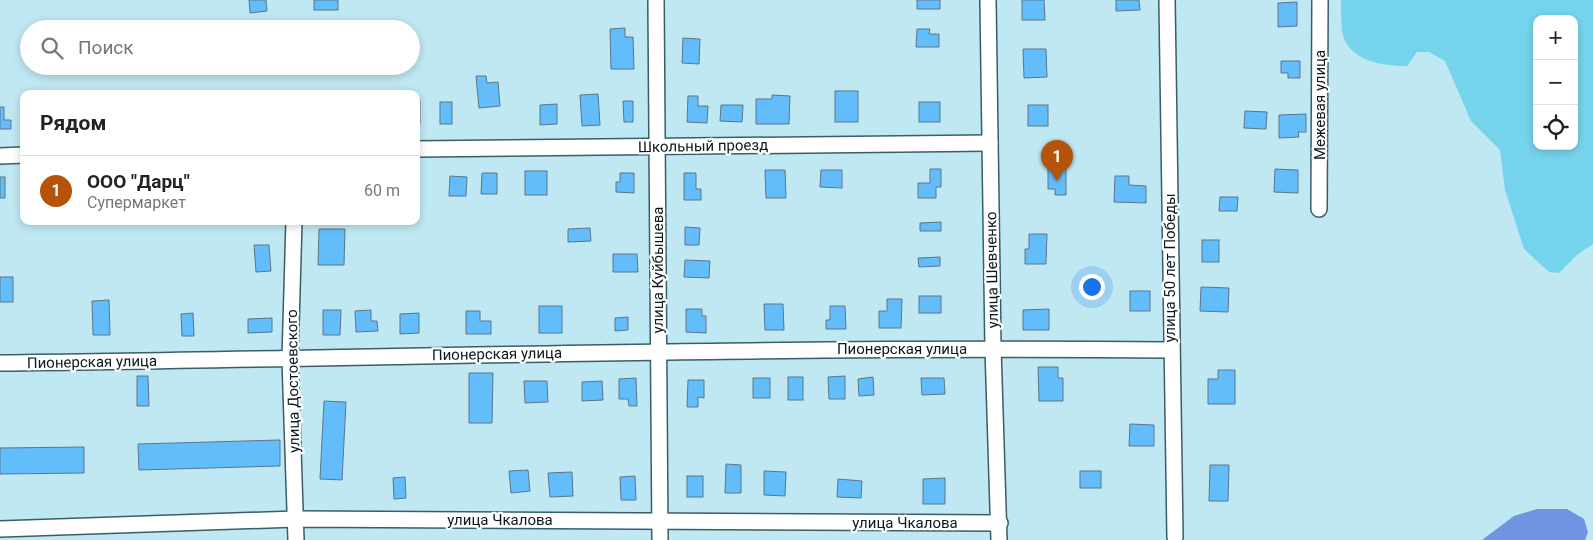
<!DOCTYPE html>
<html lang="ru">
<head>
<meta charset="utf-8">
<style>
  body { margin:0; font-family:Roboto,sans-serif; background:#f6f6f6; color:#222 }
  .controls { position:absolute; right:15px; top:15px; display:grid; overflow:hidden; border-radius:10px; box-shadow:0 2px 8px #0003 }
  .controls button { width:45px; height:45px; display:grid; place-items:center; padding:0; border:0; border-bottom:1px solid #e0e0e0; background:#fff; color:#222; font:25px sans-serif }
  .you { position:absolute; left:1091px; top:286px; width:18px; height:18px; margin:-12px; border:4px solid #fff; border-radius:50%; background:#1a73e8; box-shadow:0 0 0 8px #1a73e833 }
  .badge { display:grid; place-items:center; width:32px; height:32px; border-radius:50%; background:#b45309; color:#fff; font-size:16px; font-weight:700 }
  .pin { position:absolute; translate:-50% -41px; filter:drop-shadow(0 1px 2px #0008) }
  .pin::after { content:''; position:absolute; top:26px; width:18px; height:15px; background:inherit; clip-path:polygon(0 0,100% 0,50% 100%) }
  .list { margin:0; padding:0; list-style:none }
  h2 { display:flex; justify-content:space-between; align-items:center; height:65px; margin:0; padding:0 20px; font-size:21px }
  h2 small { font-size:16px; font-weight:400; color:#767676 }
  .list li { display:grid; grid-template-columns:32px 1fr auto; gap:15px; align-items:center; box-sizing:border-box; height:70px; padding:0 20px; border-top:1px solid #e0e0e0 }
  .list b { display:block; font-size:19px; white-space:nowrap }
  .list p { margin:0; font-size:16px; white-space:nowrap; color:#767676 }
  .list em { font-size:16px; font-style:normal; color:#767676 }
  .icon { flex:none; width:28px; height:28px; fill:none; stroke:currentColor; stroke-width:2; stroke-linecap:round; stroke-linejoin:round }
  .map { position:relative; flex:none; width:1593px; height:540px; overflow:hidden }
  .search { position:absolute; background:#fff; box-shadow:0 2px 8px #0003; left:20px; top:20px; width:400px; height:55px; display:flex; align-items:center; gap:12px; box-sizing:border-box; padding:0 18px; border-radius:28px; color:#767676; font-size:19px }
  .panel { position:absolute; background:#fff; box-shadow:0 2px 8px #0003; left:20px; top:90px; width:400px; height:135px; border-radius:10px }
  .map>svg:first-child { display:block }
  .green { fill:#75d4ec; fill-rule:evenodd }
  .water { fill:#7194e2 }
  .building { fill:#63bdfa; stroke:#5a768a }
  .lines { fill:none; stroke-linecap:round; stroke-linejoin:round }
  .minor-casing { stroke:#385e67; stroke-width:18 }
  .minor { stroke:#fff; stroke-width:15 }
  .labels { text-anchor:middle; stroke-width:4.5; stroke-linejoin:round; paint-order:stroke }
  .street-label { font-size:15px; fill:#0a191d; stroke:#fff }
</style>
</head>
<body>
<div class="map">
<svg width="1593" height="540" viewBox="0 0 1593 540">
  <rect width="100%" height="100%" fill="#bfe8f3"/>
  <path class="green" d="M1341 0H1593V244L1578 254 1559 273 1549 272 1524 249 1505 190 1500 150 1471 121 1445 61 1429 52H1417L1407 66C1382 66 1348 61 1342 32 1341 22 1341 10 1341 0ZM1537 19H1574V146H1537Z"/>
  <polygon class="water" points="1537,509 1567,509 1584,519 1588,532 1585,540 1482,540 1514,516"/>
  <g class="building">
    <polygon points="249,0 266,0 267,11 250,13"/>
    <rect x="314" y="0" width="24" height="10"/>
    <rect x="917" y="0" width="23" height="9"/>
    <polygon points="1022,0 1044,0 1045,20 1022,20"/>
    <polygon points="1116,0 1139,0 1140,10 1116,11"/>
    <polygon points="1297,2 1297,26 1278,27 1278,3"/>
    <polygon points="625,28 625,37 633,37 634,69 611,69 610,29"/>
    <polygon points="917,29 930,29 929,34 939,34 939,47 916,47"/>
    <polygon points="683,38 700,39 699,64 682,63"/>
    <polygon points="1023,49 1046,49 1047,77 1024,78"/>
    <polygon points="1281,61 1300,61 1300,78 1288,78 1288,73 1281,73"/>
    <polygon points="246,66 265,66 265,67 246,69"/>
    <polygon points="476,76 486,76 487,83 498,82 500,106 479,108"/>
    <rect x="835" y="91" width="23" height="31"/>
    <polygon points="598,94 600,125 582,126 580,95"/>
    <polygon points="772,95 790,96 789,124 756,124 756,99 772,99"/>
    <polygon points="688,96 698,96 698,106 708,106 707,123 687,122"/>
    <rect x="416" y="100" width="4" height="24"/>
    <polygon points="623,101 633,101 633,122 624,122"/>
    <rect x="440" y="102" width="12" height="22"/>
    <rect x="919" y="102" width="21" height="20"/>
    <polygon points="557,104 557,124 540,125 540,105"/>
    <polygon points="721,105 743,105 742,122 720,121"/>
    <rect x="1028" y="105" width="20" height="21"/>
    <polygon points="0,107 4,107 4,120 11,120 11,129 0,129"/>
    <polygon points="1245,111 1267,112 1266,129 1244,128"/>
    <polygon points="1306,114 1306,132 1298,132 1299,137 1279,138 1279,115"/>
    <polygon points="1048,168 1066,168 1066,195 1055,195 1055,189 1048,189"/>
    <polygon points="930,169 941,169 941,187 936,187 936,198 918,198 918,183 930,183"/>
    <polygon points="1275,169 1298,170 1298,193 1274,192"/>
    <polygon points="765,170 785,170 786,198 766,198"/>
    <polygon points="821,170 842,170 842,188 820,187"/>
    <rect x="525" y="171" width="22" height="24"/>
    <polygon points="482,173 497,173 497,194 481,194"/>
    <polygon points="620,173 634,173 634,193 616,192 616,182 620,182"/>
    <polygon points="684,173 696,173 696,189 701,189 701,200 684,200"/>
    <polygon points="450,176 467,177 466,196 449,196"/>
    <polygon points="1115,176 1129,176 1129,185 1146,186 1146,203 1114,202"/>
    <rect x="0" y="177" width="5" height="21"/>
    <polygon points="1220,197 1238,197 1237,211 1219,211"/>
    <polygon points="941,222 941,231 920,231 920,223"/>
    <polygon points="685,227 700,228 699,245 685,245"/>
    <polygon points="590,228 591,241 568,242 568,229"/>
    <polygon points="319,229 345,229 344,265 318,265"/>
    <polygon points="1029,234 1047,234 1046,264 1025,264 1025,249 1029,249"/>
    <rect x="1202" y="240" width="17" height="22"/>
    <polygon points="254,245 269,245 271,271 256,272"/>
    <polygon points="613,254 637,254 638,272 613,272"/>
    <polygon points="940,257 940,266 919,267 918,258"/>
    <polygon points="685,260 710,261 709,278 684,277"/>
    <rect x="0" y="277" width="13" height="25"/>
    <polygon points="1201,287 1229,288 1228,312 1200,311"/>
    <rect x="1130" y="291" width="20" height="20"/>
    <rect x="919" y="296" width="22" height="17"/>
    <polygon points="887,299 902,299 901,328 879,328 879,311 887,311"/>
    <polygon points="109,300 110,335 93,335 92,301"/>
    <polygon points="764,304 783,304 784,330 765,330"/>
    <rect x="539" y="306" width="23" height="27"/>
    <polygon points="830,306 845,306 846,329 826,329 826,320 830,320"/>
    <polygon points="686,309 702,309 702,316 706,316 706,333 686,332"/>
    <polygon points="1049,309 1049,330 1023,330 1023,310"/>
    <polygon points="323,310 341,310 340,335 323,335"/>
    <polygon points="371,310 371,321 377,321 378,331 356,332 355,311"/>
    <polygon points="466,311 480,311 480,321 491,321 491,334 466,334"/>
    <polygon points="193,313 194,336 182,336 181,314"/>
    <polygon points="419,313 419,333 400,334 400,314"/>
    <polygon points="628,317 628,330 615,331 615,318"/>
    <polygon points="272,318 272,332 248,333 248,319"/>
    <polygon points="1038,367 1058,367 1058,378 1063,378 1063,401 1039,401"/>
    <polygon points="1218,370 1235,370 1235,404 1208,404 1208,379 1218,379"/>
    <polygon points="469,373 493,373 492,423 469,423"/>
    <polygon points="137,376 148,376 149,406 137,406"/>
    <polygon points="845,376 845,399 829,399 828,377"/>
    <rect x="788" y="377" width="15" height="23"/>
    <polygon points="873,377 874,395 859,396 858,379"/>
    <polygon points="636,378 637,406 629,406 628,399 619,399 619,379"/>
    <rect x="753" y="378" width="17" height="20"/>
    <polygon points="921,378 944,378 945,394 922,395"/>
    <polygon points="688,380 704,380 704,398 698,397 698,407 687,407"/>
    <polygon points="524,381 547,381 548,402 525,403"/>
    <polygon points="602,381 603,400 582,401 582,382"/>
    <polygon points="324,401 346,402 342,480 320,479"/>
    <polygon points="1130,424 1154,425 1154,446 1129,446"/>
    <polygon points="280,440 280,466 139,470 138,444"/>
    <polygon points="84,447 84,473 0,474 0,448"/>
    <polygon points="726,464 741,465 741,493 725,493"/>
    <polygon points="1210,465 1229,465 1228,501 1209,501"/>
    <polygon points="528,470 530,491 511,493 509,471"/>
    <polygon points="764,471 786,472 785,496 764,495"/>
    <rect x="1080" y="471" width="21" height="17"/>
    <polygon points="572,472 573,496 550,497 548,473"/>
    <polygon points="635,476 636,500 621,500 620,477"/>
    <rect x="687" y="476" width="16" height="21"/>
    <polygon points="405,477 406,498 394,499 393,478"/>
    <polygon points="945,478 945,504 923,504 923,479"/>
    <polygon points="838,479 862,481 861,498 837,497"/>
  </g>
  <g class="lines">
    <defs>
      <g id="minor">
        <polyline points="656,0 660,540"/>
        <polyline points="988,0 993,348 999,540"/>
        <polyline points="1167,0 1175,537"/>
        <polyline points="416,149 990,143"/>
        <polyline points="0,156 24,155"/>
        <polyline points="1319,209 1320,0"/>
        <polyline points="294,221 290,359 296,540"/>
        <path d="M0 363C390 358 780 346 1171 350"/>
        <polyline points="0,529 296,519 1000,523"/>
      </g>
    </defs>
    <use href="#minor" class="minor-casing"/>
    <use href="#minor" class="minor"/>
  </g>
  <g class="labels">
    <g class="street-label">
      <text transform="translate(1320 105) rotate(-90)" y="5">Межевая улица</text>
      <text transform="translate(703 146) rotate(-1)" y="5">Школьный проезд</text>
      <text transform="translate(1170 268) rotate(-90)" y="5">улица 50 лет Победы</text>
      <text transform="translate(658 270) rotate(-90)" y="5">улица Куйбышева</text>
      <text transform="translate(992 270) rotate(-91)" y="5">улица Шевченко</text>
      <text x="902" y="354">Пионерская улица</text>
      <text transform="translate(497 354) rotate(-1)" y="5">Пионерская улица</text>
      <text transform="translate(92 362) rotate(-1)" y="5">Пионерская улица</text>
      <text transform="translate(293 381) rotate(-91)" y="5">улица Достоевского</text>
      <text x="500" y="525">улица Чкалова</text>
      <text x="905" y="528">улица Чкалова</text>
    </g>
  </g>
</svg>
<div class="controls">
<button>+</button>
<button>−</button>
<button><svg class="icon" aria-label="locate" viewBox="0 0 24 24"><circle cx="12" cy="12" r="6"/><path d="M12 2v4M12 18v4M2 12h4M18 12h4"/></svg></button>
</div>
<div class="you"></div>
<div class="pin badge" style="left:1057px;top:181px">1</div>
<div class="search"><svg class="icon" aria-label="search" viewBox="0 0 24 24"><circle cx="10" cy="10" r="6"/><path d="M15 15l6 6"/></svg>Поиск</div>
<section class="panel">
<h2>Рядом<small></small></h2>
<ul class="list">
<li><span class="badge">1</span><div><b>ООО &quot;Дарц&quot;</b><p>Супермаркет</p></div><em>60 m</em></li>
</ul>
</section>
</div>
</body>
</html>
